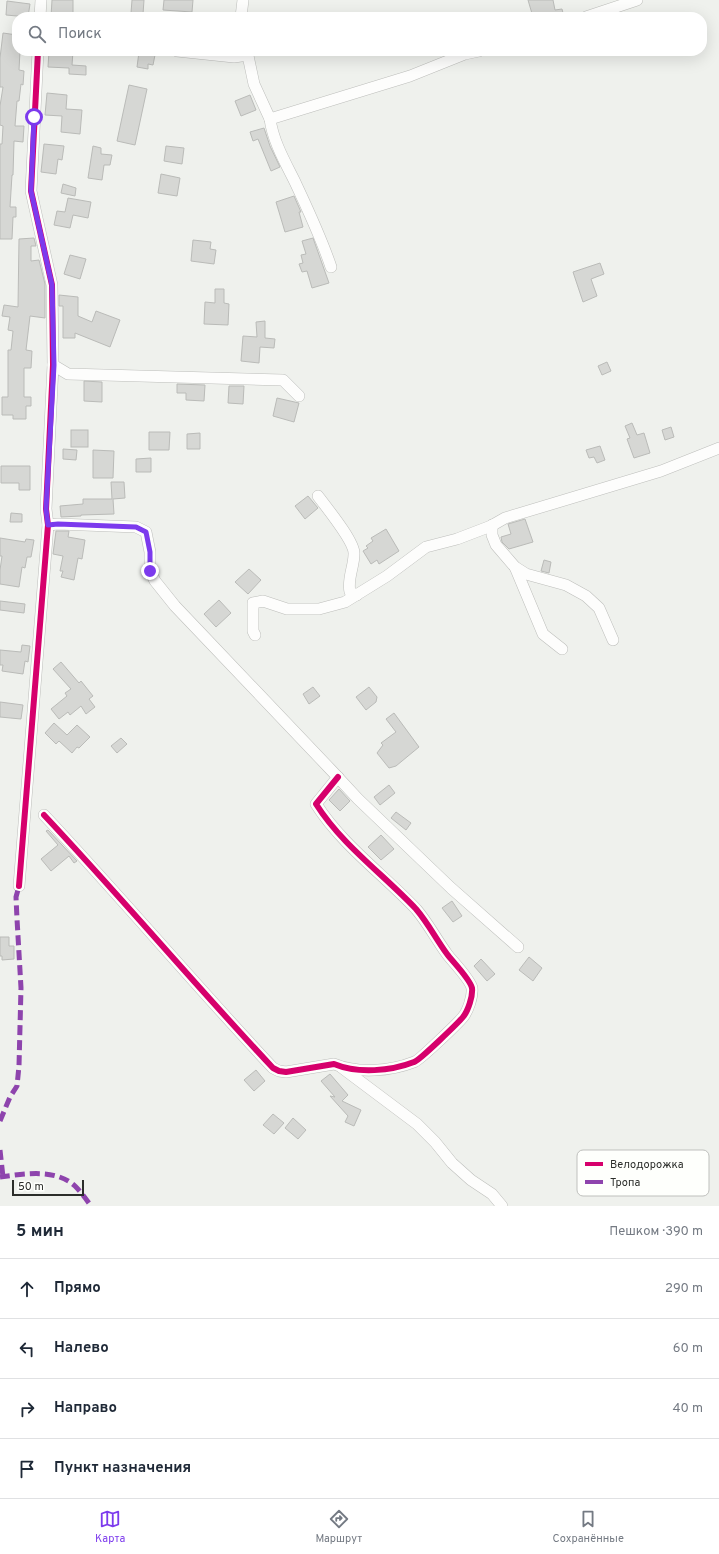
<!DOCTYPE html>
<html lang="ru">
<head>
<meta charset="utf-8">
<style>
  body { margin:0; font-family:Overpass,sans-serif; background:#f2f2f3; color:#1f2937 }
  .scale { position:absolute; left:12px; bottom:10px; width:72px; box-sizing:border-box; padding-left:4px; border:2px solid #2b2d2a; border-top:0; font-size:11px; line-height:14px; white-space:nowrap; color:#2b2d2a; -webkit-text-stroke:3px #fefffc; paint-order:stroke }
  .stop { position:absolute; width:12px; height:12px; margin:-9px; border:3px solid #7c3aed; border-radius:50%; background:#fff }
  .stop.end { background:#7c3aed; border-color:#fff; box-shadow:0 1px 4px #0008 }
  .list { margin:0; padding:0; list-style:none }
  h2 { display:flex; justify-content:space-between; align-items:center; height:52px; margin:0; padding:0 16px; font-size:17px }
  h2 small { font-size:13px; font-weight:400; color:#747a83 }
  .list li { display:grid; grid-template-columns:26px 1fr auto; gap:12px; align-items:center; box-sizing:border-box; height:60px; padding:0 16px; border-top:1px solid #e0e1e3 }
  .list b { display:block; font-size:15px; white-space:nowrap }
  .list em { font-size:13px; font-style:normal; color:#747a83 }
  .icon { flex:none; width:22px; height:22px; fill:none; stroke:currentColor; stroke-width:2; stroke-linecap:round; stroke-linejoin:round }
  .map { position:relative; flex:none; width:719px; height:1206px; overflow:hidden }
  .search { position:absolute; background:#fff; box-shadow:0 4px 16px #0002; left:12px; right:12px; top:12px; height:44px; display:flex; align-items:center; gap:10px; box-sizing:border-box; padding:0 14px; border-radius:16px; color:#747a83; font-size:15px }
  .sheet { height:292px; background:#fff }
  nav { display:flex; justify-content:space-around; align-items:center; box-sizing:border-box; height:56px; border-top:1px solid #e0e1e3; background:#fff; font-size:11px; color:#747a83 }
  nav a { display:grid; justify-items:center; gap:2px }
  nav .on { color:#7c3aed }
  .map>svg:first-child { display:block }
  .building { fill:#d6d7d4; stroke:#babbb8 }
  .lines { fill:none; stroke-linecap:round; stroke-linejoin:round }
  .minor-casing { stroke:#bdbebb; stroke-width:12 }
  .minor { stroke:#fdfdfc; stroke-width:11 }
  .quiet { stroke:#8e44ad; stroke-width:5; stroke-dasharray:10 5; stroke-linecap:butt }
  .cycleway-casing { stroke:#fefffc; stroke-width:8 }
  .cycleway { stroke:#d6006c; stroke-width:6 }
  .route { stroke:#7c3aed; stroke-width:5 }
  .key { fill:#fefffc; stroke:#bfc0bd; stroke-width:1 }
  .key-label { font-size:11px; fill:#2b2d2a }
</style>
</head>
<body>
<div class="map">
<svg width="719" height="1206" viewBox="0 0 719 1206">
  <rect width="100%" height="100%" fill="#eff1ed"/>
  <g class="building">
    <polygon points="52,0 73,0 73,17 51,17"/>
    <polygon points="132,0 144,0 143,14 131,13"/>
    <polygon points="164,0 193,0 192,12 163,10"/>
    <polygon points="528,0 553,0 555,10 562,9 564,17 533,17"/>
    <polygon points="7,1 30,4 28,17 6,15"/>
    <polygon points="3,33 17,35 17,51 20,51 19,70 24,71 23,85 21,84 19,101 17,101 15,126 24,126 23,142 14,141 13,175 12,175 10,207 16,207 16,217 13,217 12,239 0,239 0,144 2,144 3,126 0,125 0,106 3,87 0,87 0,58"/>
    <polygon points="49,51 73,51 72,65 86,66 86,75 69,74 69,68 48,67"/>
    <polygon points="139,52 155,55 153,65 148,64 148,69 137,67"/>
    <polygon points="129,85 147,89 135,145 117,141"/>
    <polygon points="47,93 67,95 66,109 82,110 80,134 61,132 62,116 45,115"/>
    <polygon points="250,95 256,110 241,116 235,101"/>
    <polygon points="264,128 270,146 280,167 271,171 258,139 253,141 250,132"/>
    <polygon points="44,144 64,146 62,160 58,159 56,174 41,172"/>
    <polygon points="93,146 101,148 101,154 112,155 110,165 104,165 102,180 88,178"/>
    <polygon points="166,146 184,148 182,164 164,161"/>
    <polygon points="161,174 180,178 177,196 158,193"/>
    <polygon points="63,184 76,188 75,196 61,193"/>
    <polygon points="294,196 301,212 299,212 303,227 285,232 276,202"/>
    <polygon points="68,198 91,202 88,218 73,215 70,228 54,225 57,211 65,212"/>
    <polygon points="34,238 36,246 31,246 31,261 39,260 45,284 45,318 30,316 26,350 32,351 31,368 24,368 24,397 31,397 31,406 26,406 26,419 13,419 13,415 2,415 2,397 8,397 8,350 11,350 13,331 8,330 10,317 2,316 4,305 18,307 19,239"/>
    <polygon points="313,238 329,283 312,288 307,271 302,272 299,264 303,263 301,255 306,254 302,241"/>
    <polygon points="193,240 211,242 210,249 216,250 214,264 191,261"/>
    <polygon points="70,255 86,259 80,279 64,274"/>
    <polygon points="600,263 604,274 591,279 597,296 583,302 573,272"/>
    <polygon points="215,289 224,289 224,303 229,304 228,325 204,324 205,302 215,303"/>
    <polygon points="59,295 78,297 78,316 92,322 96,311 120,320 110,347 75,333 75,338 63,338 63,306 59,306"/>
    <polygon points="265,321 265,338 275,339 274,348 260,347 259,363 241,361 243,336 257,337 256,322"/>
    <polygon points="607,362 611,371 602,375 598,366"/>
    <polygon points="84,381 102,382 102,402 84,401"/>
    <polygon points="177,384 205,385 204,401 186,400 186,393 177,393"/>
    <polygon points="229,386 244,386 243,404 228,403"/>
    <polygon points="277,398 299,403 294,422 273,416"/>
    <polygon points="632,423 637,435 644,433 650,453 634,458 627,439 630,438 625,426"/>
    <polygon points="671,427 674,437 665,440 662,430"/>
    <rect x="71" y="430" width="17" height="17"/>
    <polygon points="149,432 170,432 169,450 149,450"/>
    <polygon points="200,433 200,449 187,449 187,434"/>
    <polygon points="600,446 605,460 597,463 594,457 589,458 586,450"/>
    <polygon points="63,449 77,450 76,460 63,459"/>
    <polygon points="93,450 114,451 113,478 93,478"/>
    <polygon points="151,458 151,472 136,472 136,459"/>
    <polygon points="1,466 30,466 30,490 19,490 19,483 1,483"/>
    <polygon points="111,482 124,482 125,498 113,499 114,514 81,515 81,516 61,517 60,506 83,504 83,499 112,499"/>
    <polygon points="308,496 318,508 305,519 295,506"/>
    <polygon points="11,513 22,514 22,522 10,522"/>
    <polygon points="525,519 533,542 509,549 502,542 501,537 511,534 508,524"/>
    <polygon points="386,529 399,551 379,564 377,560 371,564 363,551 368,548 366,546 373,541 371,538"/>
    <polygon points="56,531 69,531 68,537 85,540 82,559 78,558 74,580 61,577 63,571 60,571 63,556 53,554"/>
    <polygon points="0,538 25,542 26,539 34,540 31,557 27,557 25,568 22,567 19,587 0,584 0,570 2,556 0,556"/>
    <polygon points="544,560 551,562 549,573 541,571"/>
    <polygon points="249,569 261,580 248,594 235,582"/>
    <polygon points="219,600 231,613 216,627 204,614"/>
    <polygon points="0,601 25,604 24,613 0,610"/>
    <polygon points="22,645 30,646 28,662 25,661 23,674 2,671 3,665 0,665 0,650 21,652"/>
    <polygon points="61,662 79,683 81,681 93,696 89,699 95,707 86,714 81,706 70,715 68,712 59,719 51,709 67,696 65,693 71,689 53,669"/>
    <polygon points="313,687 320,696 309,704 303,694"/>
    <polygon points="369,687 377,697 376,702 366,710 356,697"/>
    <polygon points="0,702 23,705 21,719 0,717"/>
    <polygon points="394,713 419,747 396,766 389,768 377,753 383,745 381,743 396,732 386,719"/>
    <polygon points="54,723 67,735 77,725 90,737 79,748 77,747 72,753 59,741 56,744 45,733"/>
    <polygon points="121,738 127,744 117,753 111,746"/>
    <polygon points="389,785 395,793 380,805 374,797"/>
    <polygon points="339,789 350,801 340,811 329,800"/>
    <polygon points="396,812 411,823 406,830 391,818"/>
    <polygon points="48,830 77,861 74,863 69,856 51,871 41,859 58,845 46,831"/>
    <polygon points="381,835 394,849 381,860 368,847"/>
    <polygon points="452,901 462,916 453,922 442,908"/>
    <polygon points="0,937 9,937 9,946 14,946 14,959 2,960 2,956 0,956"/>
    <polygon points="529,957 542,968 533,981 519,970"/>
    <polygon points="481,959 495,974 487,981 474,966"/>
    <polygon points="256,1070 265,1081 254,1091 244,1080"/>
    <polygon points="330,1074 348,1095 342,1101 361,1110 354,1126 345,1122 348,1116 330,1096 335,1097 321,1081"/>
    <polygon points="273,1114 284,1123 274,1134 263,1125"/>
    <polygon points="293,1118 306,1130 298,1139 285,1128"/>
  </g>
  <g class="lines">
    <defs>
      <g id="minor">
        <polyline points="40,17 41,0"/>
        <polyline points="241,17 243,0"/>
        <polyline points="586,17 637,0"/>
        <polyline points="177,51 234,57 248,55"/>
        <polyline points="247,51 254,84 270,119 410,76 465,54 479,51"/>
        <path d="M270 119C273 141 285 162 295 182 308 210 321 237 331 267"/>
        <polyline points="53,365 68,374 283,380 299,396"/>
        <path d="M318 496C326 507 355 542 354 554 354 567 347 579 350 592L357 595"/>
        <polyline points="48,525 58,524 136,527 146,532 150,552 150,571 155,581 175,606 332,771 358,799 451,888 518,947"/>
        <polyline points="492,525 492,535 496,545 515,567 526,574 566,585 586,596 599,608 613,640"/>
        <polyline points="515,567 543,634 562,649"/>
        <polyline points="255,635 253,631 253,603 263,601 287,609 319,609 345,602 387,576 426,547 457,539 491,526 505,518 661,471 719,448"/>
        <path d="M44 815C122 898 195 985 273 1068L279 1071 286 1072 334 1064C358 1074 391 1071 414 1062 419 1061 459 1022 463 1017 468 1011 473 996 472 988 470 979 453 962 447 954 436 939 428 923 416 909 383 874 342 845 316 804L338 777"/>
        <polyline points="19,886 48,525 46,509 53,365 52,285 31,191 38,51"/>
        <polyline points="341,1067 417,1124 435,1142 452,1163 471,1180 492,1194 502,1206"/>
      </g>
    </defs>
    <use href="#minor" class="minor-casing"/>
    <use href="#minor" class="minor"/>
    <g class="quiet">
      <polyline points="0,1121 10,1097 17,1086 19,1066 21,988 17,919 16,897 19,886"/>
      <polyline points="0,1150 3,1177"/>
      <path d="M0 1177C24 1174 55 1168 75 1186 81 1192 86 1199 91 1206"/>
    </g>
    <defs>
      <g id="cycleway">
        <path d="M44 815C122 898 195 985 273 1068L279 1071 286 1072 334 1064C358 1074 391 1071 414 1062 419 1061 459 1022 463 1017 468 1011 473 996 472 988 470 979 453 962 447 954 436 939 428 923 416 909 383 874 342 845 316 804L338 777"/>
        <polyline points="19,886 48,525 46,509 53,365 52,285 31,191 38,51"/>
      </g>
    </defs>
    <use href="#cycleway" class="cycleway-casing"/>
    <use href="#cycleway" class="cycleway"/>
  </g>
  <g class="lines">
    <polyline class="route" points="34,117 31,191 52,285 54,365 46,509 48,525 58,524 136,527 146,532 150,552 150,571"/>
  </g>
  <rect x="577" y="1150" width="132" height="46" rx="6" class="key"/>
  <rect x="585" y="1162" width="18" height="4" fill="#d6006c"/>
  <rect x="585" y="1180" width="18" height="4" fill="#8e44ad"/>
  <g class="key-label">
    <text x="610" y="1168">Велодорожка</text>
    <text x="610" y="1186">Тропа</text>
  </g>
</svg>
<div class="scale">50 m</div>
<div class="stop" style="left:34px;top:117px"></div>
<div class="stop end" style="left:150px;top:571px"></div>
<div class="search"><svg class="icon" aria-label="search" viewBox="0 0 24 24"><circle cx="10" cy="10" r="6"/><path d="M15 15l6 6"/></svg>Поиск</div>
</div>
<section class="sheet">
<h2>5 мин<small>Пешком · 390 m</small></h2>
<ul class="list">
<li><svg class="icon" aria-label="ahead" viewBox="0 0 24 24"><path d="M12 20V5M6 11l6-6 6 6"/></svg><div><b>Прямо</b></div><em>290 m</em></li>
<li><svg class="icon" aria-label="left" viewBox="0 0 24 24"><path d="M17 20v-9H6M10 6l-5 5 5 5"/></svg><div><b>Налево</b></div><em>60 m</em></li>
<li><svg class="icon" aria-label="right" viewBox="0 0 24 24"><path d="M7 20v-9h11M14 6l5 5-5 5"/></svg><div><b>Направо</b></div><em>40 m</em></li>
<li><svg class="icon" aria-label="arrive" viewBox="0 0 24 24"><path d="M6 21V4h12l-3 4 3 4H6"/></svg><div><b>Пункт назначения</b></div></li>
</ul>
</section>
<nav>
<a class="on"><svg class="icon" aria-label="map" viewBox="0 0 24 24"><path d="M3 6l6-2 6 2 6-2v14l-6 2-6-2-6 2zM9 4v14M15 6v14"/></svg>Карта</a>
<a><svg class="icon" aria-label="directions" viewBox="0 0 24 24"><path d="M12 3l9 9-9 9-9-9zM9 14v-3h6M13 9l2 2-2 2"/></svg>Маршрут</a>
<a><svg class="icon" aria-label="saved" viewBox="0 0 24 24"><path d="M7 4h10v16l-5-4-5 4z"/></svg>Сохранённые</a>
</nav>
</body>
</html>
